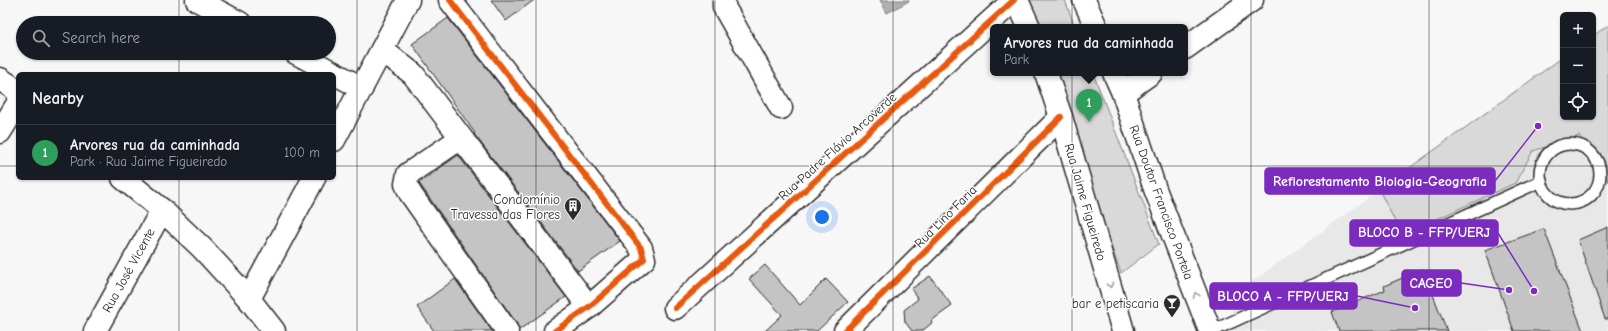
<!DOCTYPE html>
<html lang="en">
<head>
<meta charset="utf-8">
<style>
  body { margin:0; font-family:"Comic Neue",sans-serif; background:#20242c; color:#f1f3f6 }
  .controls { position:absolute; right:12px; top:12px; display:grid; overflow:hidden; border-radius:6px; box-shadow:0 1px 3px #0004 }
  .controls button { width:36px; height:36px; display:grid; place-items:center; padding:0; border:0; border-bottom:1px solid #363941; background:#171b24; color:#f1f3f6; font:20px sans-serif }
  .you { position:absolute; left:822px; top:217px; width:14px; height:14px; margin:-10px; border:3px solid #fff; border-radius:50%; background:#1a73e8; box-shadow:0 0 0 6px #1a73e833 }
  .badge { display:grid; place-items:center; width:26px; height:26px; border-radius:50%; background:#98999b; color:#fff; font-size:13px; font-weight:700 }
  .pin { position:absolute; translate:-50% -33px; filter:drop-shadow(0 1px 2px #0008) }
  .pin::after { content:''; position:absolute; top:21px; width:14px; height:12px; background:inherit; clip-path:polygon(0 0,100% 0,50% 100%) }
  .popup { position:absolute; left:990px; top:24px; width:198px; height:52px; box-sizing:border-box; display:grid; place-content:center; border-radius:6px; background:#171b24; filter:drop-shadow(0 1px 3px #0005); font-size:13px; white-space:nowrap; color:#9ea1a6 }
  .popup b { font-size:15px; color:#f1f3f6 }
  .popup::after { content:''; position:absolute; left:50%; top:100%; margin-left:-8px; border:8px solid transparent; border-top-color:#171b24 }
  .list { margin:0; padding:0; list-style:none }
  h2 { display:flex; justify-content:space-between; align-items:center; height:52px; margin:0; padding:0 16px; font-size:17px }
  h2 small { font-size:13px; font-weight:400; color:#9ea1a6 }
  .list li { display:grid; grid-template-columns:26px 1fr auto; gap:12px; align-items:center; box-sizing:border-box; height:56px; padding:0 16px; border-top:1px solid #363941 }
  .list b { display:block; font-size:15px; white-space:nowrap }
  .list p { margin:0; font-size:13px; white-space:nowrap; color:#9ea1a6 }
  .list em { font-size:13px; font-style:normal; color:#9ea1a6 }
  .icon { flex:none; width:22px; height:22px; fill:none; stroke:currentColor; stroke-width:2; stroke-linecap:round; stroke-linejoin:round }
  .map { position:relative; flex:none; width:1608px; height:331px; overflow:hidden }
  .search { position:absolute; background:#171b24; box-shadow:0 1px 3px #0004; left:16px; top:16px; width:320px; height:44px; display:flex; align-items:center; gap:10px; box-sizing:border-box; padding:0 14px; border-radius:22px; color:#9ea1a6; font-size:15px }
  .panel { position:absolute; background:#171b24; box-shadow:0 1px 3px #0004; left:16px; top:72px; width:320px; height:108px; border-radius:6px }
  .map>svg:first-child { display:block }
  .built { fill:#e8e8e8 }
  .green { fill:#d9d9d9; stroke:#828282 }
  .water { fill:#b0b0b0; stroke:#7b7b7b }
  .building { fill:#c4c4c4; stroke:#2b2b2b }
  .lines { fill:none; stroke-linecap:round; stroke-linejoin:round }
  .service-casing { stroke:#2b2b2b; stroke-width:14 }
  .minor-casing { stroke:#2b2b2b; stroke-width:25 }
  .tertiary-casing { stroke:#2b2b2b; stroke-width:25 }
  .primary-casing { stroke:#2b2b2b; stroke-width:25 }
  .service { stroke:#fff; stroke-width:11 }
  .minor { stroke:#fff; stroke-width:22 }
  .tertiary { stroke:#fff; stroke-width:22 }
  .primary { stroke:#fff; stroke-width:22 }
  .cycleway-casing { stroke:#fff; stroke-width:8 }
  .cycleway { stroke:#e8590c; stroke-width:6 }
  .oneway { stroke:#a0a0a0 }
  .grid { fill:none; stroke:#2b2b2b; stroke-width:1; stroke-opacity:0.55 }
  .labels { text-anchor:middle; stroke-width:3; stroke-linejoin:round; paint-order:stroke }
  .street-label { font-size:13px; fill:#2b2b2b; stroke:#fff }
  .poi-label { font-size:13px; fill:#2b2b2b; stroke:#fff; text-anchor:end }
  .leader { fill:none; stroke:#7b2cbf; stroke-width:1.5 }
  .callout-dot { fill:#7b2cbf; stroke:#fff; stroke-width:1.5 }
  .callout { fill:#7b2cbf; stroke:#7b2cbf; stroke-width:1.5 }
  .callout-label { font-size:14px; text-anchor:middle; font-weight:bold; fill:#fff }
</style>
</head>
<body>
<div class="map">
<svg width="1608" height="331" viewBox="0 0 1608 331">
  <rect width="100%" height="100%" fill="#f7f7f7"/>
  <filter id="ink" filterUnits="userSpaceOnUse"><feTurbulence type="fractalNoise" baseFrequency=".025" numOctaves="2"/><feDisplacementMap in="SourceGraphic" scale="8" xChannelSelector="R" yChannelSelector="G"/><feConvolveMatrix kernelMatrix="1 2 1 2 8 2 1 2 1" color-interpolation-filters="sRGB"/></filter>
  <g filter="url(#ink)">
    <polygon class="built" points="1608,25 1608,331 1234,331 1232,327 1236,322 1227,300 1563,57 1563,117 1593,117 1593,36"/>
    <g class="green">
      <polygon points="1022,0 1065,0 1075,27 1032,27"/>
      <polygon points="1608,25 1608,182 1601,157 1579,136 1533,151 1515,183 1402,235 1379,190 1563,57 1563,117 1593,117 1593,36"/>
      <polygon points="1048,73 1093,73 1159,244 1121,273"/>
    </g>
    <polygon class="water" points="880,0 909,0 909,1 887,13"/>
    <g class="building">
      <polygon points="491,0 534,0 506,21"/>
      <polygon points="448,18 620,241 578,271 474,134 475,133 412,44"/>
      <polygon points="458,155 566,297 519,330 517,324 419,183"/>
      <polygon points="1608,227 1608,319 1605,319 1578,240"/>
      <polygon points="1544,229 1583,331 1514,331 1485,250"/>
      <polygon points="765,265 800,305 826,279 848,302 817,331 765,331 782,315 749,279"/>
      <polygon points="1423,269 1447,331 1339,331 1332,312 1385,290 1384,286"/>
      <polygon points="930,276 952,306 931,321 932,323 922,331 912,331 905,322 904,310 918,299 911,289"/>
      <polygon points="455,279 492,331 434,331 417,307"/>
    </g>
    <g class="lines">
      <defs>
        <g id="service">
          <circle cx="1570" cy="174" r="30"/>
          <polyline points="1212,331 1541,181"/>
        </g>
        <g id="minor">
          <polyline points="197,0 240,23"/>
          <polyline points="450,0 641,248 644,259 589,307 555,331"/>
          <polyline points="724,0 724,7 781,108"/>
          <polyline points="1185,48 1252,0"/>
          <polyline points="382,50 413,74 589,307"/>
          <polyline points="296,53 362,88"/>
          <polyline points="0,79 18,91"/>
          <polyline points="1123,93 1151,73"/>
          <polyline points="0,132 18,103"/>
          <polyline points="461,138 408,174 406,184 410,193 507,331"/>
          <polyline points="123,178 162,210"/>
          <polyline points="249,299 274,331"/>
          <polyline points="675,308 1014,0"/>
          <polyline points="845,331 1061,117"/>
        </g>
        <g id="tertiary">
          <polyline points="334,140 408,0"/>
          <polyline points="95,331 162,210 202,248 249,299 314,178"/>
        </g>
        <g id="primary">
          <polyline points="1017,0 1029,27"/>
          <polyline points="1084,0 1096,27"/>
          <polyline points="1046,73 1061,117 1123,331"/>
          <polyline points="1114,73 1123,93 1155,189 1210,331"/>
        </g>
      </defs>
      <use href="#service" class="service-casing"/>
      <use href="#minor" class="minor-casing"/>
      <use href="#tertiary" class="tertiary-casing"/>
      <use href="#primary" class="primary-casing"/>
      <use href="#service" class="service"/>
      <use href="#minor" class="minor"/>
      <use href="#tertiary" class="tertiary"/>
      <use href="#primary" class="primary"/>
      <defs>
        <g id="cycleway">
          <polyline points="450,0 641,248 644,259 589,307 555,331"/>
          <polyline points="675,308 1014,0"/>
          <polyline points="845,331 1061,117"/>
        </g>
      </defs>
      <use href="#cycleway" class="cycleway-casing"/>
      <use href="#cycleway" class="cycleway"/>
    </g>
    <defs><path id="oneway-chevron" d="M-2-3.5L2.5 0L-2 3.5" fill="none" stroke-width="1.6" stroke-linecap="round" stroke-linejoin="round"/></defs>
    <g class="oneway">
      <use href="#oneway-chevron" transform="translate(1110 285) rotate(74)"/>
      <use href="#oneway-chevron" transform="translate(1196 295) rotate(-111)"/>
    </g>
  </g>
  <path class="grid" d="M179 0V23M357 0V331M536 0V331M715 0V331M893 0V331M1072 0V331M1251 0V331M1429 0V331M179 53V74M0 166H18M334 166H1608M179 178V331"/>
  <defs>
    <symbol id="building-pin" viewBox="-11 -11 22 30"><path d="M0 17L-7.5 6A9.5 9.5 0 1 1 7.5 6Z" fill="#2b2b2b" stroke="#fff"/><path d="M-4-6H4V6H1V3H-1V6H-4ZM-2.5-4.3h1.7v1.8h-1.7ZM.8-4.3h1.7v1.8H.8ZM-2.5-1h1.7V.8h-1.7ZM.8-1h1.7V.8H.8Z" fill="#fff"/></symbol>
    <symbol id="bar-pin" viewBox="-11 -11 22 30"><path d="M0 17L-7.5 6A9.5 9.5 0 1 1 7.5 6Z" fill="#2b2b2b" stroke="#fff"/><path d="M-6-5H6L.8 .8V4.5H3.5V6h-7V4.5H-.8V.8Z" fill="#fff"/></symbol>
  </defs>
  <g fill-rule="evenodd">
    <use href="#building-pin" x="563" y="196" width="20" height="27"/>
    <use href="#bar-pin" x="1162" y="293" width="20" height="27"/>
  </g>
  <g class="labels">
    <g class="street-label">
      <text transform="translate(837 146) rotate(-42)" y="5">Rua Padre Flávio Arcoverde</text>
      <text transform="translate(1086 202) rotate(74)" y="5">Rua Jaime Figueiredo</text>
      <text transform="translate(1162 202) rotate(70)" y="5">Rua Doutor Francisco Portela</text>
      <text transform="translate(945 216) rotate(-45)" y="5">Rua Lino Faria</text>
      <text transform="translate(128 270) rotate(-61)" y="5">Rua José Vicente</text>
    </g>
    <g class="poi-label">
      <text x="560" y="204">Condomínio<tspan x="560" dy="15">Travessa das Flores</tspan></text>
      <text x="1159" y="308">bar e petiscaria</text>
    </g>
  </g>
  <path class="leader" d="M1538 126L1495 181M1534 291L1498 233M1509 290L1461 283M1415 308L1357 296"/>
  <g class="callout-dot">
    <circle cx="1538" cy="126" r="4"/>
    <circle cx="1534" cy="291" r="4"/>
    <circle cx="1509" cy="290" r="4"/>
    <circle cx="1415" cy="308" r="4"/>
  </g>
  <g class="callout">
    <rect x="1265" y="168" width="230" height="26" rx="4"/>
    <rect x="1350" y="220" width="148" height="26" rx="4"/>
    <rect x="1402" y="270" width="59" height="26" rx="4"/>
    <rect x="1210" y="283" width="147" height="26" rx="4"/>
  </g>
  <g class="callout-label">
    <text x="1380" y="186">Reflorestamento Biologia-Geografia</text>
    <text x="1424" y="237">BLOCO B - FFP/UERJ</text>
    <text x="1431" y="288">CAGEO</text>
    <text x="1283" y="301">BLOCO A - FFP/UERJ</text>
  </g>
</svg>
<div class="controls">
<button>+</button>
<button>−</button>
<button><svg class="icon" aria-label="locate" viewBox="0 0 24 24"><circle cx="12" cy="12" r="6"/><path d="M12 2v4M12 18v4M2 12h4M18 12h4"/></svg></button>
</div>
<div class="you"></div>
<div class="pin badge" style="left:1089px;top:122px;background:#2e9e5b">1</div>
<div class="popup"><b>Arvores rua da caminhada</b>Park</div>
<div class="search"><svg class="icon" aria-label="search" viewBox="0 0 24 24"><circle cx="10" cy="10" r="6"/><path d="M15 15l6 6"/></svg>Search here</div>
<section class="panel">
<h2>Nearby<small></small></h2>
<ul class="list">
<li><span class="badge" style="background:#2e9e5b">1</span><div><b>Arvores rua da caminhada</b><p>Park · Rua Jaime Figueiredo</p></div><em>100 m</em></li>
</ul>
</section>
</div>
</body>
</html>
